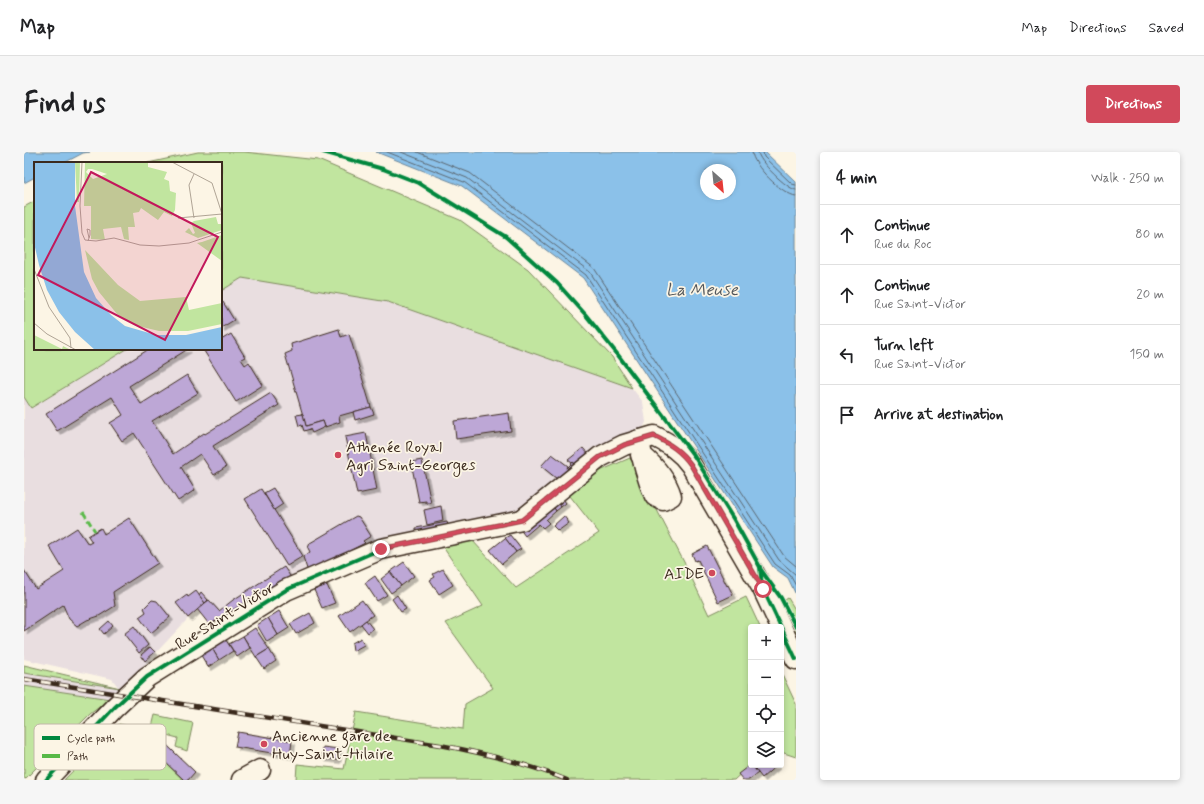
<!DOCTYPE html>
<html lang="en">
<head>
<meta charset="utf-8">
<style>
  body { margin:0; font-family:Mynerve,sans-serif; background:#f6f6f6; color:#202124 }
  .controls { position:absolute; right:12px; bottom:12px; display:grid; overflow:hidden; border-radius:4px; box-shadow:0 2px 6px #0003 }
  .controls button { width:36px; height:36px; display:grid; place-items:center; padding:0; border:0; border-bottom:1px solid #e0e0e0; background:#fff; color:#202124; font:20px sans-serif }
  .compass { position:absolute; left:676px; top:12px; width:36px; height:36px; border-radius:50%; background:#fff; box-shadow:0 2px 6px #0003; rotate:153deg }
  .stop { position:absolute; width:12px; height:12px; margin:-9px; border:3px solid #d1495b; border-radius:50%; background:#fff }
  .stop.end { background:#d1495b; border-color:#fff; box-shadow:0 1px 4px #0008 }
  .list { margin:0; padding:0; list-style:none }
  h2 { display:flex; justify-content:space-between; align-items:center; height:52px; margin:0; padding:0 16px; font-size:17px }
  h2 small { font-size:13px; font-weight:400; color:#757577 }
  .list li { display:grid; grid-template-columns:26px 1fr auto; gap:12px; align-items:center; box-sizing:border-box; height:60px; padding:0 16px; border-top:1px solid #e0e0e0 }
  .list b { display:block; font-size:15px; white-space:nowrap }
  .list p { margin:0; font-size:13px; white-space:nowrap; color:#757577 }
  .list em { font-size:13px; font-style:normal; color:#757577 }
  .icon { flex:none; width:22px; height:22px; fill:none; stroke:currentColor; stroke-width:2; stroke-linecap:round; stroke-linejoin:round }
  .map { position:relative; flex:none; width:772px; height:628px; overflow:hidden; border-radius:4px }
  header { display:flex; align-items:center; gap:24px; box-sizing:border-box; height:56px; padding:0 20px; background:#fff; border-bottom:1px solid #e0e0e0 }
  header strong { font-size:19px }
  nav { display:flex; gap:22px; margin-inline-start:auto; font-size:14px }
  .intro { display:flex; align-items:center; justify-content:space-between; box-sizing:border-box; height:96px; padding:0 24px }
  h1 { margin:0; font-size:28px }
  .button { padding:10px 18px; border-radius:4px; background:#d1495b; color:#fff; font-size:14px; font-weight:700 }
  main { display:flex; gap:24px; padding:0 24px }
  aside { flex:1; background:#fff; border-radius:4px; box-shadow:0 2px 6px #0003 }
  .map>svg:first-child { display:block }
  .built { fill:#e9dee0 }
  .green { fill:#c1e59f; stroke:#7e885e }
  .water { fill:#8bc1e9; stroke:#6b8598; fill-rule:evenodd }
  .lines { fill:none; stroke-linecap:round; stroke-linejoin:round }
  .shore { stroke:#5b666f; stroke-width:1 }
  .building { fill:#bda7d6; stroke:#3b2a1e; filter:url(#shadow) }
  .minor-casing { stroke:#3b2a1e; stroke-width:23 }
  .minor { stroke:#fcf5e5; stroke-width:20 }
  .rail-casing { stroke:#3b2a1e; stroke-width:4.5 }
  .rail { stroke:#fcf5e5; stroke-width:3; stroke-dasharray:9; stroke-linecap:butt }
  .quiet { stroke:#58b947; stroke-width:3; stroke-dasharray:6 3; stroke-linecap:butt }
  .cycleway-casing { stroke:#fcf5e5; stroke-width:6 }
  .cycleway { stroke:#00873e; stroke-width:4 }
  .route { stroke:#d1495b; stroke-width:5 }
  .poi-dot { fill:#d1495b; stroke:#fcf5e5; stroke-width:1.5 }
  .labels { text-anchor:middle; stroke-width:3.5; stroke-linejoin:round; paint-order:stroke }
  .poi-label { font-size:16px; fill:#3b2a1e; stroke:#fcf5e5; text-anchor:start }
  .street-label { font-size:16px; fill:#3b2a1e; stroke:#fcf5e5 }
  .water-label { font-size:17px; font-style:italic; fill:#53575b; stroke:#fcf5e5 }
  .inset-road { fill:none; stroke:#afa495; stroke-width:1 }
  .view { fill:#c2185b; fill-opacity:0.15; stroke:#c2185b; stroke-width:2 }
  .inset-edge { fill:none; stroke:#3b2a1e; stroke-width:2 }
  .key { fill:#fcf5e5; stroke:#c2b8a9; stroke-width:1 }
  .key-label { font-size:11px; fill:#3b2a1e }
</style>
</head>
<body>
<header>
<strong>Map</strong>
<nav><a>Map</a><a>Directions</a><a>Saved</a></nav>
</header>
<div class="intro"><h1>Find us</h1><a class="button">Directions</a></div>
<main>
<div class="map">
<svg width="772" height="628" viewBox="0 0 772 628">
  <defs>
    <filter id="shadow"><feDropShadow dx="3.5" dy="3.5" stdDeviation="0" flood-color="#0004"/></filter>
  </defs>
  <rect width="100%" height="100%" fill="#fcf5e5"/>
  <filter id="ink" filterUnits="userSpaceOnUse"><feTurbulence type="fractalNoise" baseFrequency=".025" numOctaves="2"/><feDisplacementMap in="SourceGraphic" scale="8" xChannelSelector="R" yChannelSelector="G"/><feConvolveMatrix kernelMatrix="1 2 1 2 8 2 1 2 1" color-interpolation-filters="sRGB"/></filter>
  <g filter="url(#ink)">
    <polygon class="built" points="218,126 364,150 608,236 619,250 622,270 616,283 497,361 353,392 341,391 293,415 201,467 173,457 99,536 96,536 86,547 0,534 0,521 95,536 88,527 0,507 0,245 8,256 103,197 197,197 197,139"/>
    <g class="green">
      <polygon points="174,0 220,0 294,8 436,68 504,117 588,205 608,236 364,150 218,126 197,139 197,11 124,11"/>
      <polygon points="11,49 11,197 103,197 7,256 0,245 0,55"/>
      <polygon points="606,306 661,412 685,463 722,445 736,475 727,475 727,612 710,628 272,628 273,612 320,617 332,560 439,577 441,552 469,536 422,471 459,454 419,395 448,388 492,436 575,381 539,335"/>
      <polygon points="764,446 772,459 772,488 755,452"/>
      <polygon points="0,513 96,536 0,521"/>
      <polygon points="757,520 772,552 772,605 757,600"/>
      <polygon points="0,534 86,547 66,562 0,628"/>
      <polygon points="131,563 169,571 163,599 152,595 154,586 127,579"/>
      <polygon points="95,572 129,580 120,590 160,628 40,628"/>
    </g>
    <g class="water">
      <polygon points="0,0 66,0 59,1 40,11 11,11 11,25 0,31"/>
      <path d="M352 0H741L772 30V443L764 426 749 415 559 126 438 34ZM682 18H706V42H682Z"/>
    </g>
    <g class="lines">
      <g class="shore">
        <polyline points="363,0 440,30 562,123 751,412 766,423 772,434"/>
        <polyline points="377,0 443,26 566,120 755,408 772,423"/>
        <polyline points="393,0 446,21 570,116 760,404 772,414"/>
        <path d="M728 0C728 13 759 43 772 44"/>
        <path d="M734 0C734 9 763 37 772 38"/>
        <polyline points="739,0 740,5 768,32 772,33"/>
      </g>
    </g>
    <g class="building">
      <polygon points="199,150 210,168 197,176 197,151"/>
      <polygon points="315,177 317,185 325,182 347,255 315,264 316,270 301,275 299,269 282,274 261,202 268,199 267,192"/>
      <polygon points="207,182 221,205 217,207 221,213 225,210 239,233 212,250 180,199 197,197 197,188"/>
      <polygon points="125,197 164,197 105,234 117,252 163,223 174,241 128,269 149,302 180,281 181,282 247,241 255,253 189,294 202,315 190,323 176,302 157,315 171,338 154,349 110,281 98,289 86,271 99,263 88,245 33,279 22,262"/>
      <polygon points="347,255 350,262 331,268 329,260"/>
      <polygon points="485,261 487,279 432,287 430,269"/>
      <polygon points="279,262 282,274 299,269 301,275 288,281 286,277 280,279 278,273 275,274 272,263"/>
      <polygon points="342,281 353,338 333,342 321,285"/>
      <polygon points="559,296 567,305 554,315 549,310 548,311 544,308"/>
      <polygon points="528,302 544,314 543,316 548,322 538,331 517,314"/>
      <polygon points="398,308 407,351 402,351 402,349 395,350 387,310"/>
      <polygon points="549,310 556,316 549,323 543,316"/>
      <polygon points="249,336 259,352 250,358 240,341"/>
      <polygon points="237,337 279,404 263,414 221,347"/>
      <polygon points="536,343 542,351 537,355 531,347"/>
      <polygon points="531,347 537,355 532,359 526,350"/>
      <polygon points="526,350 532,359 522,368 525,371 519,376 515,372 501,384 495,376"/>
      <polygon points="417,354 419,369 403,373 400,358"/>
      <polygon points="332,364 335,365 347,384 339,389 341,391 284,420 279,405 286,400 284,396 286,391"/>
      <polygon points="540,364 545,371 534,379 529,374"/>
      <polygon points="105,366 134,411 89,440 91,454 75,464 63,468 53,474 45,467 39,453 0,479 0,418 12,437 40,419 25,394 53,376 64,392 68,390 64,384 77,376 80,382"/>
      <polygon points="423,370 425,376 392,382 392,376"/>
      <polygon points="486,383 497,397 492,400 481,386"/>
      <polygon points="481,386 492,400 478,412 466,398"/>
      <polygon points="683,394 703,434 704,433 709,443 694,450 674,408 671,409 668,402"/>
      <polygon points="380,410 390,424 377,434 366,420"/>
      <polygon points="260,415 268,427 188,476 173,457 185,448 195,459 209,448"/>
      <polygon points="419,417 429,433 415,442 406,428 411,425 409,422"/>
      <polygon points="366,420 377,434 367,441 357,427"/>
      <polygon points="351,424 363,443 353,449 341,431"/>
      <polygon points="300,426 303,433 290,438 287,431"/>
      <polygon points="303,433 311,451 298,456 290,438"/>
      <polygon points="172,439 181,451 164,466 152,451 163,443 164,445"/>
      <polygon points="177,440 184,448 181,451 175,443"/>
      <polygon points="373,443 382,457 377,460 368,447"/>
      <polygon points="128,448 133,449 146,465 127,481 115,465 122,460 120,456"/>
      <polygon points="338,448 349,463 326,480 315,464"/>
      <polygon points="255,459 265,476 254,483 244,466"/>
      <polygon points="286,461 291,471 272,482 266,472"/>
      <polygon points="244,466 254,483 243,490 233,473"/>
      <polygon points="342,468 349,477 344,481 337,472"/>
      <polygon points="85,469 89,474 80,482 76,477"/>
      <polygon points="110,474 124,493 115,501 100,482"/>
      <polygon points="231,476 245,497 232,505 219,484"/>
      <polygon points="219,484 226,496 213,505 205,492"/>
      <polygon points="200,485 209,499 195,508 186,493"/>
      <polygon points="337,486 340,493 329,499 328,491"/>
      <polygon points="186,493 195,508 184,515 175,500"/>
      <polygon points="126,495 131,500 121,509 117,503"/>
      <polygon points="245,497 252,509 240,517 232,505"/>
      <polygon points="129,580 171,620 164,628 160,628 120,590"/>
      <polygon points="214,580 268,589 266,604 211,595"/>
      <polygon points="299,595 315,597 313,608 298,606"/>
      <polygon points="727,612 734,621 725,628 719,628 714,622"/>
      <polygon points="728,613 753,613 738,626"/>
    </g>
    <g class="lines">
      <defs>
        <g id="minor">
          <path d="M615 288C618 308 623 326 631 344L639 348 647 344C642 327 630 314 617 303"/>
          <path d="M22 628 90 556 123 525 262 438 357 397 498 368 576 305 600 293 630 284C646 292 657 299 667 313L739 437 772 507"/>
          <polyline points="218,628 236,618"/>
        </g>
      </defs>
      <use href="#minor" class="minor-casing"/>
      <use href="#minor" class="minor"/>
      <defs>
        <path id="rail" d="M0 527 416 593C459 601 502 611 543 628"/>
      </defs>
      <use href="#rail" class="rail-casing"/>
      <use href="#rail" class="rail"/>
      <polyline class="quiet" points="59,360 71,379"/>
      <defs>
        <g id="cycleway">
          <polyline points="299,0 359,17 395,31 482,85 533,131 561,162 594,203 670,304 710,368 736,415 738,434"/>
          <polyline points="737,418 757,446 772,475"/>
          <path d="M22 628 90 556 123 525 262 438 357 397 498 368 576 305 600 293 630 284C646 292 657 299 667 313L739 437 772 507"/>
        </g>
      </defs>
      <use href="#cycleway" class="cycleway-casing"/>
      <use href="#cycleway" class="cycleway"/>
    </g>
  </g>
  <g class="lines" filter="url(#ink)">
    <path class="route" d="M357 397 498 368 576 305 600 293 630 284C646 292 657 299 667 313L739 437"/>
  </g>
  <g class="poi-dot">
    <circle cx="314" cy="303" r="4"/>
    <circle cx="688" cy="421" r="4"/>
    <circle cx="240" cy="592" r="4"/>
  </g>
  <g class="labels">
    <g class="poi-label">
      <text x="322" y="300">Athenée Royal<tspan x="322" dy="18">Agri Saint-Georges</tspan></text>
      <text x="680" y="427" text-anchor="end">AIDE</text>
      <text x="248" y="589">Ancienne gare de<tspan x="248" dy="18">Huy-Saint-Hilaire</tspan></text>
    </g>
    <g class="street-label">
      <text transform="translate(200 463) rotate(-32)" y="6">Rue Saint-Victor</text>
    </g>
    <g class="water-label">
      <text x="678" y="143">La Meuse</text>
    </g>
  </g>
  <g transform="translate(10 10)">
    <rect width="188" height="188" fill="#fcf5e5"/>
    <path d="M41 0H46L45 40H43ZM51 0H114V5L133 10 130 17 135 19 136 29 142 31 141 48 138 54 130 50 124 58 107 46 105 50 99 51 101 65H94L95 78 90 77 87 65 69 67 71 78 57 77V44H50ZM54 7H58L73 12 59 17 52 10ZM182 55 184 62H188V68L164 76 151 70 155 66 159 72 161 71 157 61 160 59ZM188 73V99L163 81 168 80ZM51 88 84 123 106 139 152 135 155 148 188 141V162L154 169H125L100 163 83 152 65 130 58 117ZM0 173 28 187 29 184 37 188H0Z" fill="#c1e59f" fill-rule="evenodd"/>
    <path d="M0 0H41V44L50 110 62 136 77 153 91 164 122 173H152L188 165V188H61L41 170 25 150 13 128 5 103 0 81Z" fill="#8bc1e9"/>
    <path class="inset-road" d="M48 0 46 44 48 71 51 78 62 79 80 76 106 83 125 84 155 81 188 70M138 0 178 21 188 52M144 56 188 52M160 56 155 23 160 12M54 79 56 73V68L53 67 55 76M0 107 15 145 36 176 37 186M0 161 13 172 42 188"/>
    <path class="view" d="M57 10 184 75 131 178 4 113Z"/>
    <rect width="188" height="188" class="inset-edge"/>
  </g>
  <rect x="10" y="572" width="132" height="46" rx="6" class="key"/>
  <rect x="18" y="584" width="18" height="4" fill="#00873e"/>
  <rect x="18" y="602" width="18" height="4" fill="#58b947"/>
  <g class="key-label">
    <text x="43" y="590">Cycle path</text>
    <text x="43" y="608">Path</text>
  </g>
</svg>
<div class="controls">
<button>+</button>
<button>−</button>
<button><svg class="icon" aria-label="locate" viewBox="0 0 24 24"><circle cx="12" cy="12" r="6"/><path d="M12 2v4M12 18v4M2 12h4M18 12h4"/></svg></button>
<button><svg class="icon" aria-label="layers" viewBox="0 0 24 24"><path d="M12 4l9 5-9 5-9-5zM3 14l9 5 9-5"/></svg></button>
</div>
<svg class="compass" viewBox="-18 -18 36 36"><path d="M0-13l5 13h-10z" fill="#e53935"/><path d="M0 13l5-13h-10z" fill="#757577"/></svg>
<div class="stop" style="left:739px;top:437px"></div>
<div class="stop end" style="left:357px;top:397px"></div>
</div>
<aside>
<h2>4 min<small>Walk · 250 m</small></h2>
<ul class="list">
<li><svg class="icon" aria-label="ahead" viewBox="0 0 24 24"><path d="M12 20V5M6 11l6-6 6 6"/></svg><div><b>Continue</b><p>Rue du Roc</p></div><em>80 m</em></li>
<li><svg class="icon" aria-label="ahead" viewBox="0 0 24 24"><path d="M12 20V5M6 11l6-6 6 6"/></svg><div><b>Continue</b><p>Rue Saint-Victor</p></div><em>20 m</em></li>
<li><svg class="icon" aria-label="left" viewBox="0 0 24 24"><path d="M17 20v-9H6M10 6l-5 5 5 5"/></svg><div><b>Turn left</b><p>Rue Saint-Victor</p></div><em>150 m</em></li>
<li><svg class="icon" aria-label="arrive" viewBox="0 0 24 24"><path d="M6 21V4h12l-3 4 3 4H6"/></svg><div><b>Arrive at destination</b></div></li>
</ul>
</aside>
</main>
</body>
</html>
